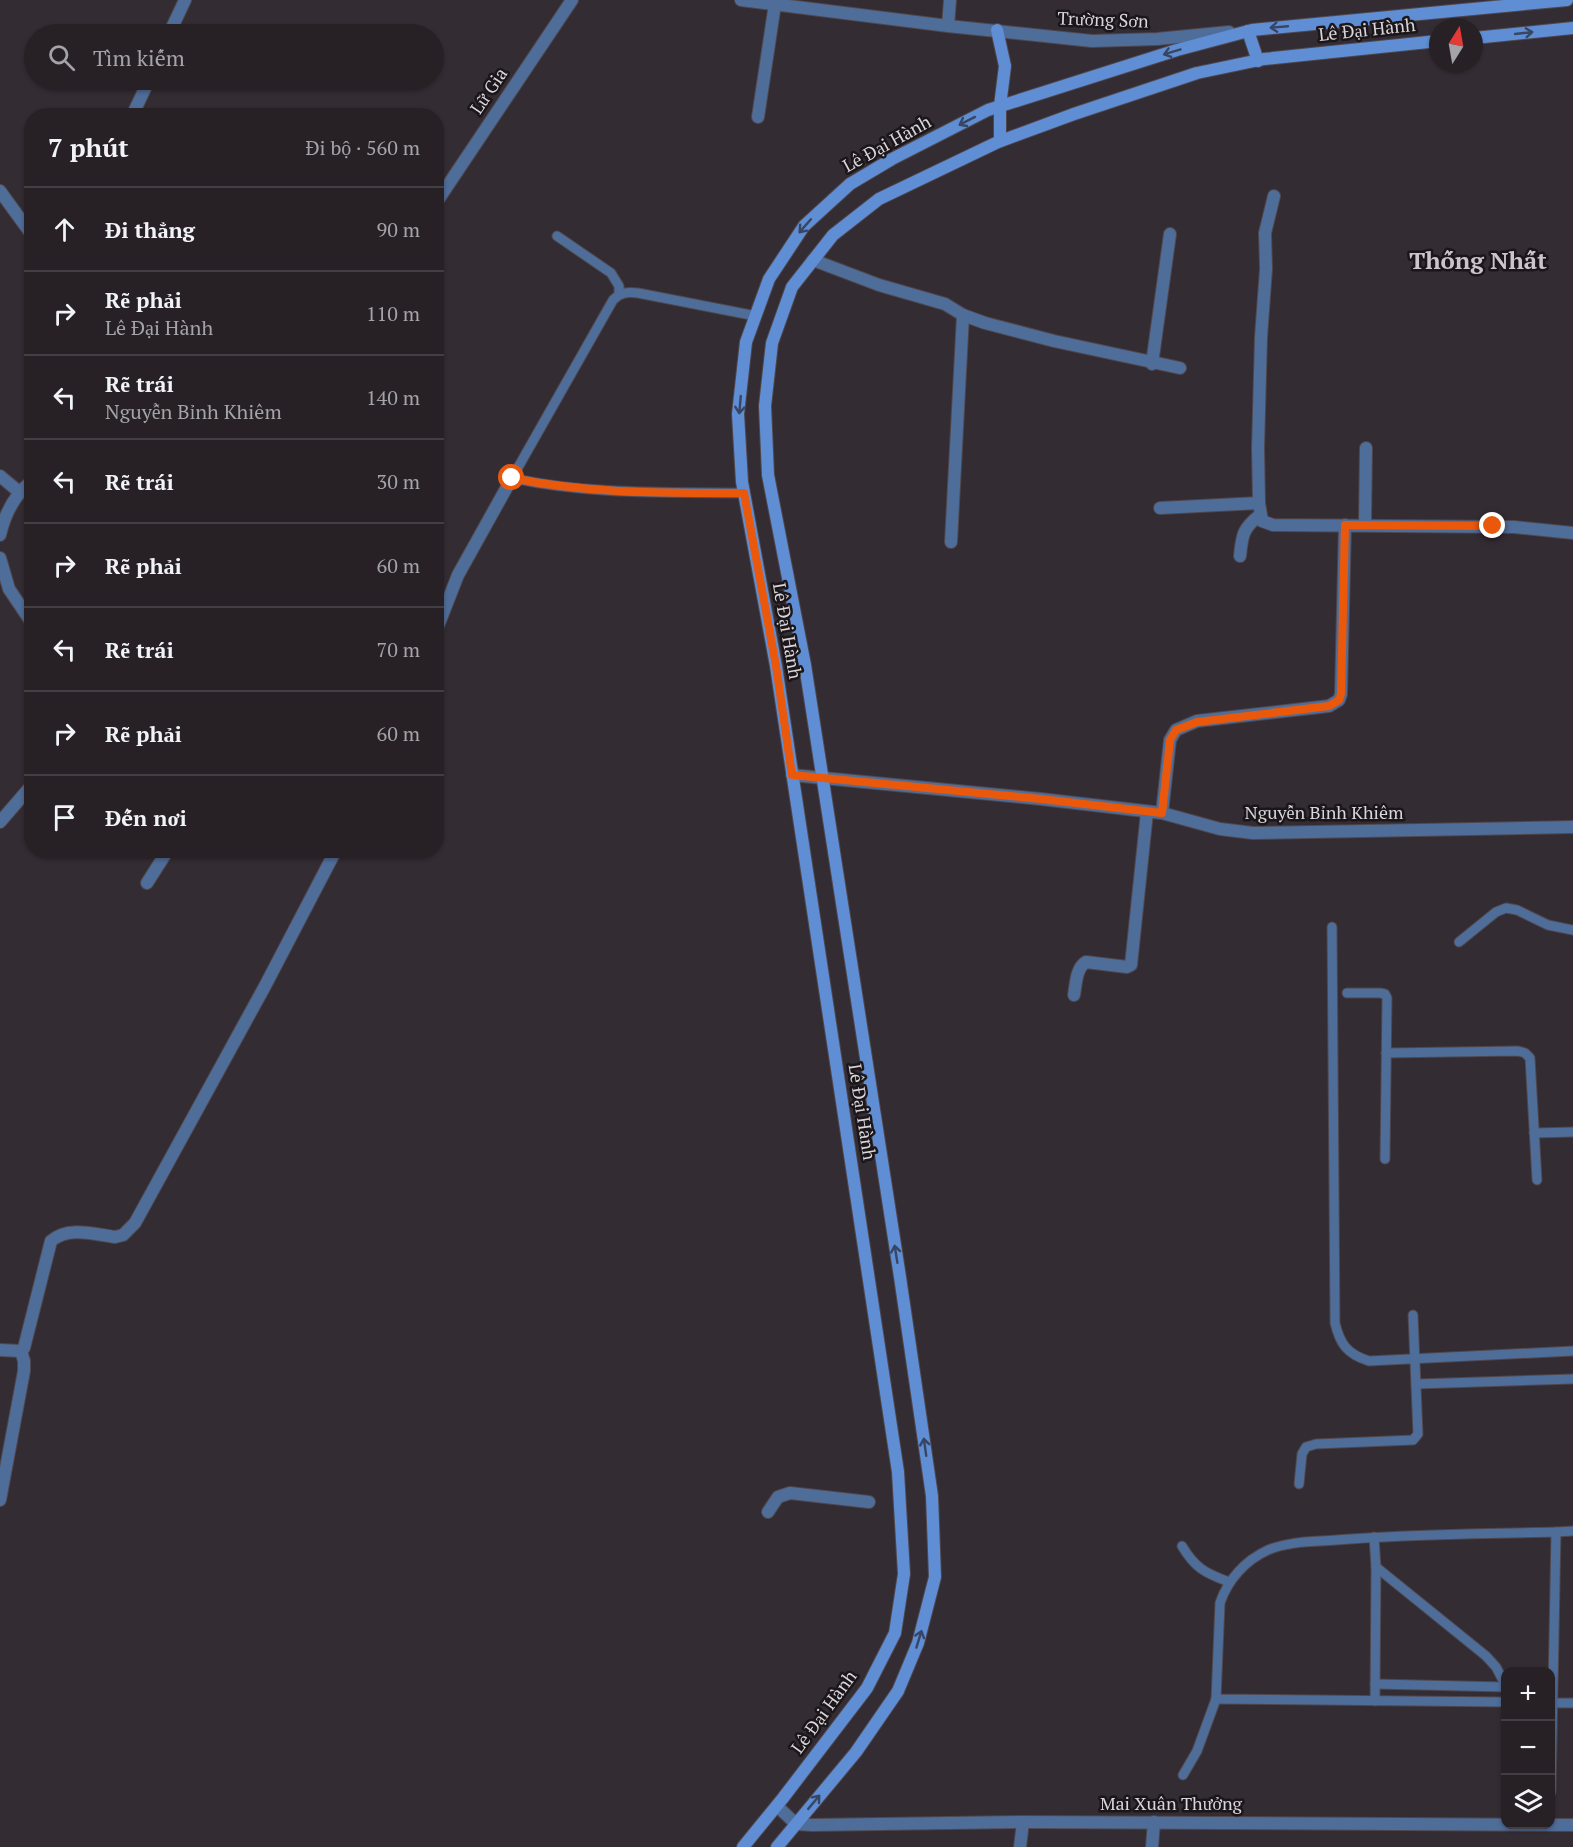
<!DOCTYPE html>
<html lang="vi">
<head>
<meta charset="utf-8">
<style>
  body { margin:0; font-family:"PT Serif",serif; background:#332e32; color:#f1f3f6 }
  .controls { position:absolute; right:18px; bottom:18px; display:grid; overflow:hidden; border-radius:12px; box-shadow:0 2px 4px #0004 }
  .controls button { width:54px; height:54px; display:grid; place-items:center; padding:0; border:0; border-bottom:2px solid #433e43; background:#272126; color:#f1f3f6; font:30px sans-serif }
  .compass { position:absolute; left:1429px; top:18px; width:54px; height:54px; border-radius:50%; background:#272126; box-shadow:0 2px 4px #0004; rotate:11deg }
  .stop { position:absolute; width:18px; height:18px; margin:-14px; border:4px solid #ea580c; border-radius:50%; background:#fff }
  .stop.end { background:#ea580c; border-color:#fff; box-shadow:0 2px 6px #0008 }
  .list { margin:0; padding:0; list-style:none }
  h2 { display:flex; justify-content:space-between; align-items:center; height:78px; margin:0; padding:0 24px; font-size:26px }
  h2 small { font-size:20px; font-weight:400; color:#a4a3a7 }
  .list li { display:grid; grid-template-columns:39px 1fr auto; gap:18px; align-items:center; box-sizing:border-box; height:84px; padding:0 24px; border-top:2px solid #433e43 }
  .list b { display:block; font-size:22px; white-space:nowrap }
  .list p { margin:0; font-size:20px; white-space:nowrap; color:#a4a3a7 }
  .list em { font-size:20px; font-style:normal; color:#a4a3a7 }
  .icon { flex:none; width:33px; height:33px; fill:none; stroke:currentColor; stroke-width:2; stroke-linecap:round; stroke-linejoin:round }
  .map { position:relative; flex:none; width:1573px; height:1847px; overflow:hidden }
  .search { position:absolute; background:#272126; box-shadow:0 2px 4px #0004; left:24px; top:24px; width:420px; height:66px; display:flex; align-items:center; gap:15px; box-sizing:border-box; padding:0 21px; border-radius:33px; color:#a4a3a7; font-size:22px }
  .panel { position:absolute; background:#272126; box-shadow:0 2px 4px #0004; left:24px; top:108px; width:420px; height:750px; border-radius:24px }
  .map>svg:first-child { display:block }
  .lines { fill:none; stroke-linecap:round; stroke-linejoin:round }
  .service-casing { stroke:#4f474e; stroke-width:11 }
  .minor-casing { stroke:#4f474e; stroke-width:14 }
  .tertiary-casing { stroke:#4f474e; stroke-width:14 }
  .secondary-casing { stroke:#4f474e; stroke-width:14 }
  .service { stroke:#4f6d99; stroke-width:9 }
  .minor { stroke:#4f6d99; stroke-width:12 }
  .tertiary { stroke:#4f6d99; stroke-width:12 }
  .secondary { stroke:#5f8ed5; stroke-width:12 }
  .oneway { stroke:#364664 }
  .route { stroke:#ea580c; stroke-width:8 }
  .labels { text-anchor:middle; stroke-width:5; stroke-linejoin:round; paint-order:stroke }
  .street-label { font-size:18px; fill:#dad5da; stroke:#1a1619 }
  .district-label { font-size:24px; font-weight:bold; fill:#cec3cd; stroke:#1a1619 }
</style>
</head>
<body>
<div class="map">
<svg width="1573" height="1847" viewBox="0 0 1573 1847">
  <rect width="100%" height="100%" fill="#342c33"/>
  <g class="lines">
    <defs>
      <g id="service">
        <polyline points="557,236 611,273 619,286 619,294"/>
        <path d="M744 493C667 492 589 495 512 478L613 300C621 292 627 292 638 293L756 316"/>
        <path d="M1332 927 1335 1323C1340 1344 1347 1354 1369 1361L1573 1351"/>
        <polyline points="1459,942 1496,912 1506,908 1517,910 1548,925 1573,930"/>
        <polyline points="1347,993 1380,993 1385,994 1387,998 1385,1159"/>
        <polyline points="1386,1053 1518,1051 1525,1053 1530,1058 1537,1180"/>
        <polyline points="1534,1133 1573,1132"/>
        <polyline points="1416,1384 1573,1379"/>
        <polyline points="1299,1484 1302,1454 1306,1447 1316,1444 1413,1440 1418,1434 1413,1315"/>
        <polyline points="1556,1532 1573,1531"/>
        <polyline points="1374,1537 1376,1567 1375,1701"/>
        <path d="M1182 1546C1195 1568 1205 1573 1229 1582"/>
        <polyline points="1376,1567 1486,1656 1496,1667 1506,1686"/>
        <polyline points="1375,1684 1506,1687"/>
        <path d="M1506 1702 1216 1699 1220 1603C1228 1579 1246 1560 1268 1550 1289 1541 1314 1542 1336 1540 1409 1534 1483 1534 1556 1532L1551 1792"/>
        <polyline points="1550,1703 1573,1703"/>
        <polyline points="1183,1775 1197,1751 1216,1699"/>
      </g>
      <g id="minor">
        <polyline points="948,26 950,0"/>
        <polyline points="169,34 185,0"/>
        <polyline points="132,116 149,80"/>
        <polyline points="758,117 775,4"/>
        <polyline points="0,191 32,235"/>
        <polyline points="1274,196 1265,233 1266,269 1261,337 1258,448 1259,503 1262,521 1273,525 1514,527 1573,533"/>
        <polyline points="436,203 572,0"/>
        <polyline points="813,260 879,285 945,304 963,315 985,323 1054,341 1180,368"/>
        <polyline points="1152,364 1170,234"/>
        <polyline points="0,476 18,491"/>
        <polyline points="1160,508 1259,503"/>
        <polyline points="1365,524 1366,448"/>
        <path d="M0 535C5 513 14 495 32 481"/>
        <polyline points="951,542 963,315"/>
        <path d="M1240 556C1242 535 1243 528 1260 515"/>
        <polyline points="0,558 9,589 32,623"/>
        <polyline points="436,631 458,575 512,478"/>
        <polyline points="792,775 1041,799 1162,813 1220,829 1253,833 1573,827"/>
        <polyline points="1162,813 1170,740 1176,730 1197,721 1329,706 1339,700 1341,694 1345,525"/>
        <polyline points="0,822 32,785"/>
        <polyline points="147,883 168,850"/>
        <path d="M1074 995C1076 984 1076 968 1086 962L1127 967 1131 965 1147 812"/>
        <path d="M0 1350 21 1351 24 1348 51 1241C68 1226 94 1234 115 1237L123 1235 135 1223 265 986 336 850"/>
        <polyline points="0,1500 24,1371 24,1361 21,1351"/>
        <polyline points="768,1512 778,1497 790,1493 869,1502"/>
        <polyline points="777,1806 796,1824 812,1825 1023,1822 1573,1825"/>
        <polyline points="1020,1847 1023,1822"/>
        <polyline points="1152,1847 1154,1822"/>
      </g>
      <polyline id="tertiary" points="741,0 948,26 1092,41 1157,39 1229,32"/>
      <g id="secondary">
        <polyline points="997,30 1005,66 1000,106 1000,141"/>
        <polyline points="1248,31 1258,61"/>
        <polyline points="1474,38 1573,28"/>
        <polyline points="743,1847 783,1798 867,1688 895,1633 904,1574 898,1472 776,666 742,482 738,414 746,342 769,279 804,226 850,184 892,159 988,110 1177,50 1252,30 1567,0"/>
        <polyline points="777,1847 856,1752 898,1691 918,1643 935,1577 932,1496 900,1277 805,665 768,475 765,406 772,343 792,287 833,235 879,199 998,142 1074,114 1197,73 1264,59 1438,41"/>
      </g>
    </defs>
    <use href="#service" class="service-casing"/>
    <use href="#minor" class="minor-casing"/>
    <use href="#tertiary" class="tertiary-casing"/>
    <use href="#secondary" class="secondary-casing"/>
    <use href="#service" class="service"/>
    <use href="#minor" class="minor"/>
    <use href="#tertiary" class="tertiary"/>
    <use href="#secondary" class="secondary"/>
  </g>
  <defs><path id="oneway-shaft" d="M-6 0H5M1.5-3L5.5 0L1.5 3" fill="none" stroke-width="1.6" stroke-linecap="round" stroke-linejoin="round" transform="scale(1.5)"/></defs>
  <g class="oneway">
    <use href="#oneway-shaft" transform="translate(1279 27) rotate(175)"/>
    <use href="#oneway-shaft" transform="translate(1524 33) rotate(-6)"/>
    <use href="#oneway-shaft" transform="translate(1172 52) rotate(163)"/>
    <use href="#oneway-shaft" transform="translate(967 121) rotate(153)"/>
    <use href="#oneway-shaft" transform="translate(805 226) rotate(131)"/>
    <use href="#oneway-shaft" transform="translate(740 405) rotate(95)"/>
    <use href="#oneway-shaft" transform="translate(896 1254) rotate(-99)"/>
    <use href="#oneway-shaft" transform="translate(925 1447) rotate(-98)"/>
    <use href="#oneway-shaft" transform="translate(919 1639) rotate(-73)"/>
    <use href="#oneway-shaft" transform="translate(814 1802) rotate(-50)"/>
  </g>
  <g class="lines">
    <path class="route" d="M512 478C589 494 666 493 744 493L776 666 792 775 1041 799 1162 813 1170 740 1176 730 1197 722 1329 706 1339 700 1341 694 1345 525 1493 526"/>
  </g>
  <g class="labels">
    <g class="street-label">
      <text transform="translate(1103 20) rotate(2)" y="6">Trường Sơn</text>
      <text transform="translate(1367 30) rotate(-6)" y="6">Lê Đại Hành</text>
      <text transform="translate(489 91) rotate(-56)" y="6">Lữ Gia</text>
      <text transform="translate(887 144) rotate(-29)" y="6">Lê Đại Hành</text>
      <text transform="translate(787 631) rotate(80)" y="6">Lê Đại Hành</text>
      <text x="1324" y="819">Nguyễn Bỉnh Khiêm</text>
      <text transform="translate(862 1112) rotate(81)" y="6">Lê Đại Hành</text>
      <text transform="translate(824 1712) rotate(-54)" y="6">Lê Đại Hành</text>
      <text x="1171" y="1810">Mai Xuân Thưởng</text>
    </g>
    <g class="district-label">
      <text x="1478" y="269">Thống Nhất</text>
    </g>
  </g>
</svg>
<div class="controls">
<button>+</button>
<button>−</button>
<button><svg class="icon" aria-label="layers" viewBox="0 0 24 24"><path d="M12 4l9 5-9 5-9-5zM3 14l9 5 9-5"/></svg></button>
</div>
<svg class="compass" viewBox="-18 -18 36 36"><path d="M0-13l5 13h-10z" fill="#e53935"/><path d="M0 13l5-13h-10z" fill="#a4a3a7"/></svg>
<div class="stop" style="left:512px;top:478px"></div>
<div class="stop end" style="left:1493px;top:526px"></div>
<div class="search"><svg class="icon" aria-label="search" viewBox="0 0 24 24"><circle cx="10" cy="10" r="6"/><path d="M15 15l6 6"/></svg>Tìm kiếm</div>
<section class="panel">
<h2>7 phút<small>Đi bộ · 560 m</small></h2>
<ul class="list">
<li><svg class="icon" aria-label="ahead" viewBox="0 0 24 24"><path d="M12 20V5M6 11l6-6 6 6"/></svg><div><b>Đi thẳng</b></div><em>90 m</em></li>
<li><svg class="icon" aria-label="right" viewBox="0 0 24 24"><path d="M7 20v-9h11M14 6l5 5-5 5"/></svg><div><b>Rẽ phải</b><p>Lê Đại Hành</p></div><em>110 m</em></li>
<li><svg class="icon" aria-label="left" viewBox="0 0 24 24"><path d="M17 20v-9H6M10 6l-5 5 5 5"/></svg><div><b>Rẽ trái</b><p>Nguyễn Bỉnh Khiêm</p></div><em>140 m</em></li>
<li><svg class="icon" aria-label="left" viewBox="0 0 24 24"><path d="M17 20v-9H6M10 6l-5 5 5 5"/></svg><div><b>Rẽ trái</b></div><em>30 m</em></li>
<li><svg class="icon" aria-label="right" viewBox="0 0 24 24"><path d="M7 20v-9h11M14 6l5 5-5 5"/></svg><div><b>Rẽ phải</b></div><em>60 m</em></li>
<li><svg class="icon" aria-label="left" viewBox="0 0 24 24"><path d="M17 20v-9H6M10 6l-5 5 5 5"/></svg><div><b>Rẽ trái</b></div><em>70 m</em></li>
<li><svg class="icon" aria-label="right" viewBox="0 0 24 24"><path d="M7 20v-9h11M14 6l5 5-5 5"/></svg><div><b>Rẽ phải</b></div><em>60 m</em></li>
<li><svg class="icon" aria-label="arrive" viewBox="0 0 24 24"><path d="M6 21V4h12l-3 4 3 4H6"/></svg><div><b>Đến nơi</b></div></li>
</ul>
</section>
</div>
</body>
</html>
